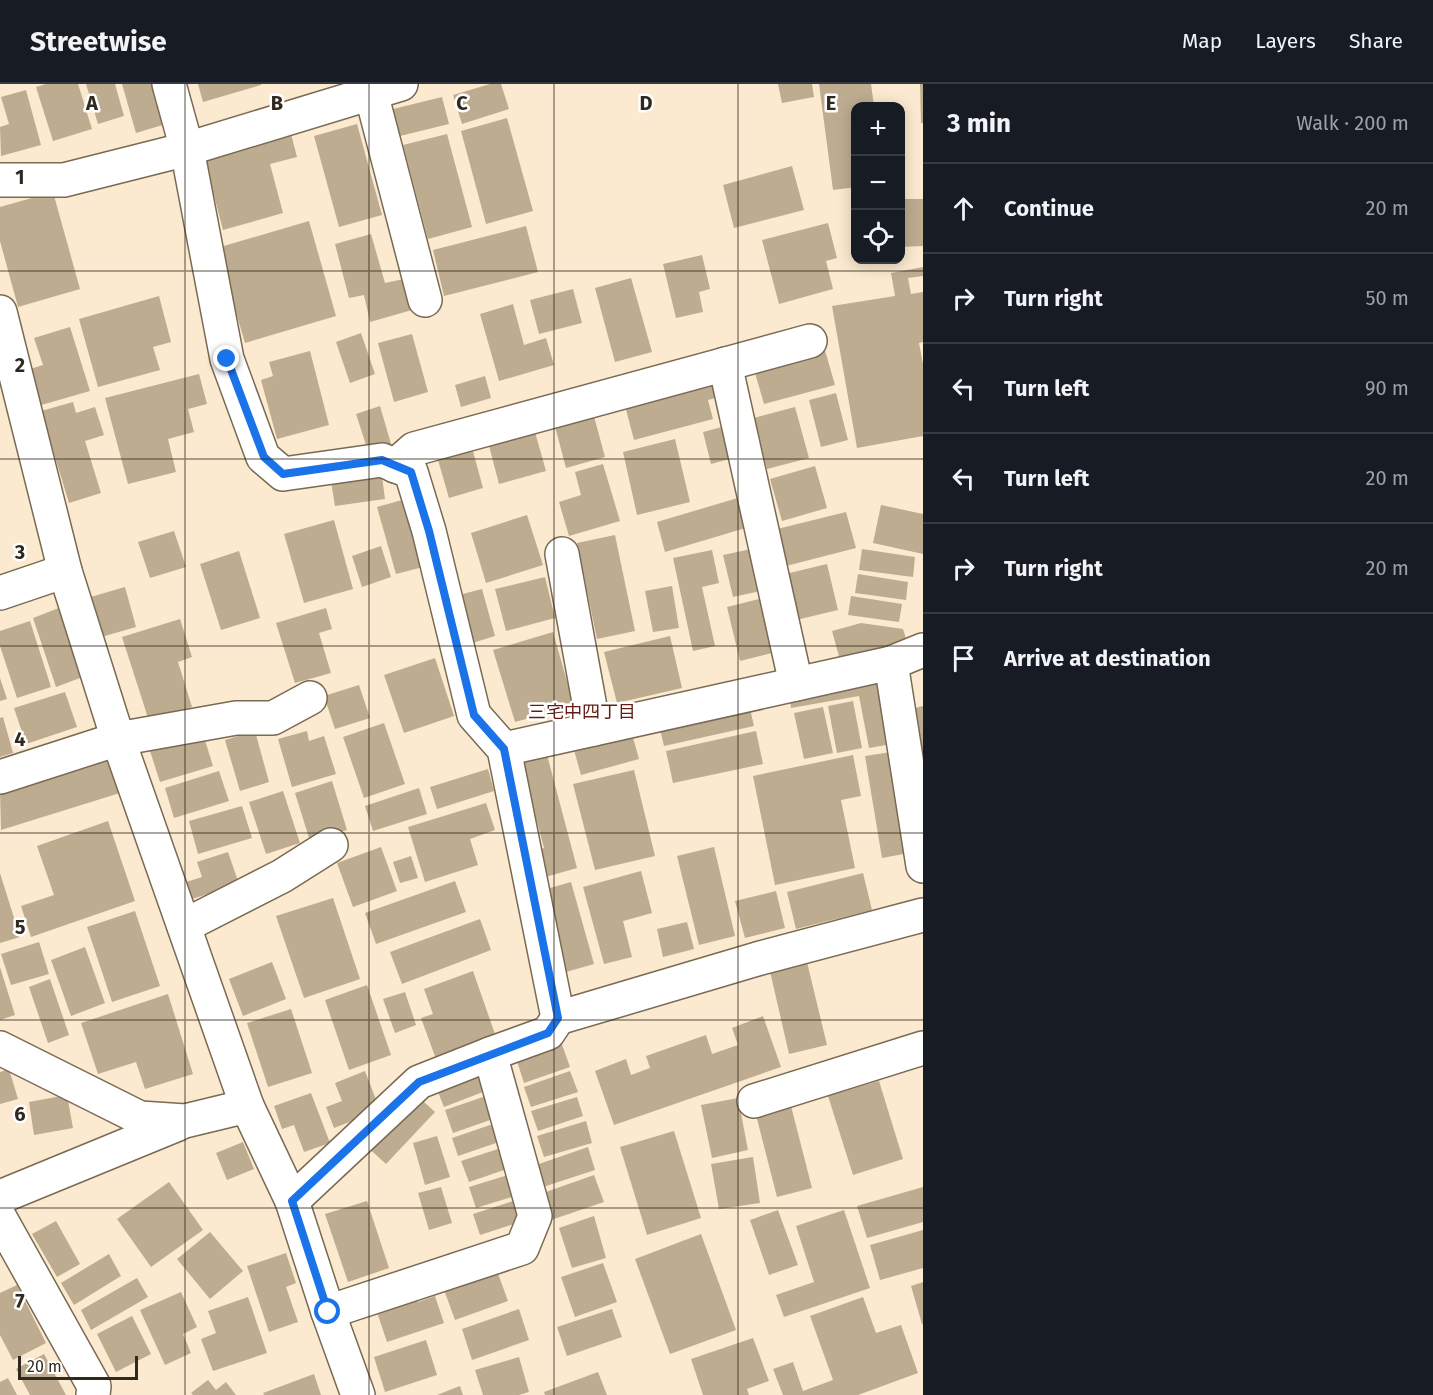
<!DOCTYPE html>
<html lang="en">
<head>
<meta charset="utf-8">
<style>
  body { margin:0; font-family:"Fira Sans","Noto Sans JP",sans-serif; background:#20242c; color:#f1f3f6 }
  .controls { position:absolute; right:18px; top:18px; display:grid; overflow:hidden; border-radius:12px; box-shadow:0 3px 15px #0003 }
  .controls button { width:54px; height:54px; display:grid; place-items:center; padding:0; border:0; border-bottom:2px solid #363941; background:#171b24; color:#f1f3f6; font:30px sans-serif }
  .scale { position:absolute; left:18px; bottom:15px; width:120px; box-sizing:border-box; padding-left:6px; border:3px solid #2f291f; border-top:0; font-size:16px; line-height:21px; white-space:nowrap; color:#2f291f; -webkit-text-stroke:4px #fff; paint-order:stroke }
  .stop { position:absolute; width:18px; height:18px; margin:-14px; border:4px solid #1a73e8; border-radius:50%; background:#fff }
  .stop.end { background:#1a73e8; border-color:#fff; box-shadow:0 2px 6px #0008 }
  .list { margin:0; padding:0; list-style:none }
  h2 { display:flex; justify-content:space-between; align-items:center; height:78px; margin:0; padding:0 24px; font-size:26px }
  h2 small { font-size:20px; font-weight:400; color:#9ea1a6 }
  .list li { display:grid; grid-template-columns:39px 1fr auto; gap:18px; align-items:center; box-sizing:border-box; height:90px; padding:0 24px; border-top:2px solid #363941 }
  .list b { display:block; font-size:22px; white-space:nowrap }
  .list em { font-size:20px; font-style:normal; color:#9ea1a6 }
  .icon { flex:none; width:33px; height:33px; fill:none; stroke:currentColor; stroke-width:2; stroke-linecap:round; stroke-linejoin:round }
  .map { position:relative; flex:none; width:923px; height:1311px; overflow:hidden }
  header { display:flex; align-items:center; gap:36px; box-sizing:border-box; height:84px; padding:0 30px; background:#171b24; border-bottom:2px solid #363941 }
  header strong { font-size:28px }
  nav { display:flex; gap:33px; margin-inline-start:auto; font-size:21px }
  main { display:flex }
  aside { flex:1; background:#171b24 }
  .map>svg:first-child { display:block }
  .building { fill:#bdac90 }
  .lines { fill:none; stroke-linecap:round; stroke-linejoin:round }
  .minor-casing { stroke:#796a53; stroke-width:36 }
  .minor { stroke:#fff; stroke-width:33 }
  .route { stroke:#1a73e8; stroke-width:8 }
  .grid { fill:none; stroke:#2f291f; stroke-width:1.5; stroke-opacity:0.55 }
  .labels { text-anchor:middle; stroke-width:5; stroke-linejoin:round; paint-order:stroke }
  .neighbourhood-label { font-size:18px; fill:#621e16; stroke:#fff }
  .grid-label { font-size:20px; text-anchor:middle; font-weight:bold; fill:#2f291f; stroke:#fff; stroke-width:5; stroke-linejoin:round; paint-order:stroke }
</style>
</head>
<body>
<header>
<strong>Streetwise</strong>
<nav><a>Map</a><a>Layers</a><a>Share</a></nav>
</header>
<main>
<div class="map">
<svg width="923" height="1311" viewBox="0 0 923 1311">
  <rect width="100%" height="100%" fill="#fbeacf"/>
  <g class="building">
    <polygon points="46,0 78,0 92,45 53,57 36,3"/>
    <polygon points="86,0 115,0 124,32 98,40"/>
    <polygon points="122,0 154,0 166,40 136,49"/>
    <polygon points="198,0 261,0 261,1 203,18"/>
    <polygon points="490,0 501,0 509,25 462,40 453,11"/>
    <polygon points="778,0 812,0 814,13 782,19"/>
    <polygon points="819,0 871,0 874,22 856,22 856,103 833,106"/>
    <polygon points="920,0 923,0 923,39 921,39"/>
    <polygon points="26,6 41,61 1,72 0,43 9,40 1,13"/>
    <polygon points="442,13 449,40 400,52 393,25"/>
    <polygon points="507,34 533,127 486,140 461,47"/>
    <polygon points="357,40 382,131 339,143 314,52"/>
    <polygon points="290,46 297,73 270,80 283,129 223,146 203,69"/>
    <polygon points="447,50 472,143 428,155 403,61"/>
    <polygon points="792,82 804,126 734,144 723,101"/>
    <polygon points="53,108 80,205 18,223 0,157 0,123"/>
    <polygon points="900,115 923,115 923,162 900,163"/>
    <polygon points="309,137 336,232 245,259 217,164"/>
    <polygon points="828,139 837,174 826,177 833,205 779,220 762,156"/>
    <polygon points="526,142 538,188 444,212 433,166"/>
    <polygon points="371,150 385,199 404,195 412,226 370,238 364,211 349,214 335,160"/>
    <polygon points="702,171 710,205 699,208 703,228 676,234 663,180"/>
    <polygon points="923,183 923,192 908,194 911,210 923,208 923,258 919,259 923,280 923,352 857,364 832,222 895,212 891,189"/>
    <polygon points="631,194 652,268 615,278 595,204"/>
    <polygon points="573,205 582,239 539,250 530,216"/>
    <polygon points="159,212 171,258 153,263 160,286 98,303 79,235"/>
    <polygon points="513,220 524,261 546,254 554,281 499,297 480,230"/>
    <polygon points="70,243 90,307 38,322 27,286 43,281 34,254"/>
    <polygon points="361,249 375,290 350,299 336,258"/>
    <polygon points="412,250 428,308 394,318 378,259"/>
    <polygon points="824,263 835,301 764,320 753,282"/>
    <polygon points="310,267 329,341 277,355 261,296 273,292 269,278"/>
    <polygon points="199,290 207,320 188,325 194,348 168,355 176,388 128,400 105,314"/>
    <polygon points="485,292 491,314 461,323 455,301"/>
    <polygon points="714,294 719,313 708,316 713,335 634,356 624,318"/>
    <polygon points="836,309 848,356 821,363 809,316"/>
    <polygon points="73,318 76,329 95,323 104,351 85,357 101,409 69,419 41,327"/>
    <polygon points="380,322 391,360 368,367 356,330"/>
    <polygon points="795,323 809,374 767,385 754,334"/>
    <polygon points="592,325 605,373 566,384 553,335"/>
    <polygon points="533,341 546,387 499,400 487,354"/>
    <polygon points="726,342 733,374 711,380 703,348"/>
    <polygon points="675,355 690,418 637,431 623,368"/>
    <polygon points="471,360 483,404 449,414 436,369"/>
    <polygon points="603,380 620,437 569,452 559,418 581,411 575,388"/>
    <polygon points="815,382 827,424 782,437 770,395"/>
    <polygon points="381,385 385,415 335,422 330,391"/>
    <polygon points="741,413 749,443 665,468 657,438"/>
    <polygon points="409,414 427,482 396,490 377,423"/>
    <polygon points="881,421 923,430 923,470 873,459"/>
    <polygon points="846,428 856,464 782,483 773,446"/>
    <polygon points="527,431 543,481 486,499 471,449"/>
    <polygon points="334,436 353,505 304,519 284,450"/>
    <polygon points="174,447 186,483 150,494 138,458"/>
    <polygon points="615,451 635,547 597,555 577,459"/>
    <polygon points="381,462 391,493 362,503 352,472"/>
    <polygon points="756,464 765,506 733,513 723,471"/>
    <polygon points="862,465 915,473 913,493 859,486"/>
    <polygon points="712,466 719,499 702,503 715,562 693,567 673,474"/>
    <polygon points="239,467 260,534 221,546 200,480"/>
    <polygon points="827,480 838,526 792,537 781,491"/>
    <polygon points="858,490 908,498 906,516 855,509"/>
    <polygon points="545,493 555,534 506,547 495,505"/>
    <polygon points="672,502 679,544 653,548 645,507"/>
    <polygon points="125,503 136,543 98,554 87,514"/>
    <polygon points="482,505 495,552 469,560 455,512"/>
    <polygon points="851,512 902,520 899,538 848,531"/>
    <polygon points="763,514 776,568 740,577 727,523"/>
    <polygon points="64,522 88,591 56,603 33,534"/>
    <polygon points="326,524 332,545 319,549 331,589 295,599 276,539"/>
    <polygon points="180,535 192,573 178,578 192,623 149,637 122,553"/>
    <polygon points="30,537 51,603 17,614 0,562 0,547"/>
    <polygon points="861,539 903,545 907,558 840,576 832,547"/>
    <polygon points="553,548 574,622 515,638 493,566"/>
    <polygon points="670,552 682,604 617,619 604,568"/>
    <polygon points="435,574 454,632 404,649 384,591"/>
    <polygon points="879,593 892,660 869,664 859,612 791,624 789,609"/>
    <polygon points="0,594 7,615 0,617"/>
    <polygon points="359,601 370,634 335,645 324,612"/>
    <polygon points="65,608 77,643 26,660 14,624"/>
    <polygon points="748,616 754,642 664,662 658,637"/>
    <polygon points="853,617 862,664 837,669 828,622"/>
    <polygon points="923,622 923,700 907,626"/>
    <polygon points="823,623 833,669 804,675 794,629"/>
    <polygon points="3,633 13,669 0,673 0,634"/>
    <polygon points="384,639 405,700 364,714 343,653"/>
    <polygon points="630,643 639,675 581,691 572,659"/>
    <polygon points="255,647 269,698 240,707 225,656"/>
    <polygon points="307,647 309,657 324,652 336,690 292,703 278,655"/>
    <polygon points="756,647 763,680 673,699 666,667"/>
    <polygon points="203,650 213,682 160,698 150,667"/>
    <polygon points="546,667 577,784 542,794 535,767 544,764 520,674"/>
    <polygon points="891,668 909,769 882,774 865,672"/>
    <polygon points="853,671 861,712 841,716 855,784 775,801 753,692"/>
    <polygon points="109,673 120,709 1,746 0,706"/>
    <polygon points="488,685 494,707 437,725 430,703"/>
    <polygon points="634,686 655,772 595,786 573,700"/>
    <polygon points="219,687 229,717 174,734 165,704"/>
    <polygon points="332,697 347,746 310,757 295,709"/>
    <polygon points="419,704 427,730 373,747 365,722"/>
    <polygon points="283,707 300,759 266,770 249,718"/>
    <polygon points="486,719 495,746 470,755 478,781 425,798 408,743"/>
    <polygon points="242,722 252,754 198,770 189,737"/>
    <polygon points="108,737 135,817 31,853 21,822 54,811 37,762"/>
    <polygon points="381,763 397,807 353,823 337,779"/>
    <polygon points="714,763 735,852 699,861 677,772"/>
    <polygon points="228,768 239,800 189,816 183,799 202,793 197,778"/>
    <polygon points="411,772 418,794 400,799 393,778"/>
    <polygon points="641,787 652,829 623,837 632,873 604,880 583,803"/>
    <polygon points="0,789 20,853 0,859"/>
    <polygon points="863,789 872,826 796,845 787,808"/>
    <polygon points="455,797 466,828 376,860 365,829"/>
    <polygon points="571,798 594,880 566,888 543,806"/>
    <polygon points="776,807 785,844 745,854 735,817"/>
    <polygon points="333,814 360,895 304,914 276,832"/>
    <polygon points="135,827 160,902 112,918 87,843"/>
    <polygon points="480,835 491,866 402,900 390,868"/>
    <polygon points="687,838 694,865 663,873 657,845"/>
    <polygon points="39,858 49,890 11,901 1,870"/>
    <polygon points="85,863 105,919 71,932 51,876"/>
    <polygon points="806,874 827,961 789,970 769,883"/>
    <polygon points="272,878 286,915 243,932 229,895"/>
    <polygon points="0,883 15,931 0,936"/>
    <polygon points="473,887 496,953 436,975 421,934 433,930 424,905"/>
    <polygon points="50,895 69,951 48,959 29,903"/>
    <polygon points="367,901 391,971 349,986 325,916"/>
    <polygon points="405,908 416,941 395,949 383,915"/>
    <polygon points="168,910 193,990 145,1005 136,978 98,990 81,939"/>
    <polygon points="291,925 312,989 268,1003 247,939"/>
    <polygon points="763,932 781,983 614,1041 595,987 626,975 631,991 650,984 646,972 706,951 712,970 738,961 732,944"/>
    <polygon points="560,955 570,983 524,999 515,971"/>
    <polygon points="9,985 18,1015 0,1020 0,988"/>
    <polygon points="480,985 488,1006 444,1023 436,1003"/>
    <polygon points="365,987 380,1026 334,1044 326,1023 342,1017 335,999"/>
    <polygon points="570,987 578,1008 531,1023 524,1003"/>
    <polygon points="879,997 903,1075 853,1091 828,1012"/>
    <polygon points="311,1009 330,1059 304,1068 294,1041 282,1045 274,1022"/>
    <polygon points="414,1009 435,1028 386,1080 364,1060"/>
    <polygon points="67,1011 73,1044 34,1051 29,1018"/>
    <polygon points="486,1012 493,1035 453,1049 445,1026"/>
    <polygon points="577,1013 583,1032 538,1047 531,1027"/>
    <polygon points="738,1014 748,1066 712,1074 701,1021"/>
    <polygon points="791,1022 812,1104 777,1113 756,1031"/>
    <polygon points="586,1037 592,1059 544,1073 537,1052"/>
    <polygon points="493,1040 499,1058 458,1072 452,1054"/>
    <polygon points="674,1047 701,1134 647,1151 620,1063"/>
    <polygon points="437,1052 450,1093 425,1101 413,1059"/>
    <polygon points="243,1058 254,1085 227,1096 216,1069"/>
    <polygon points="588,1063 595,1086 543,1103 536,1081"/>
    <polygon points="501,1064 507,1085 469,1098 461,1077"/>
    <polygon points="753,1073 760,1119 719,1125 711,1080"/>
    <polygon points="508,1091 515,1112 476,1124 469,1103"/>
    <polygon points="594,1091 604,1118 551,1136 543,1109"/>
    <polygon points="169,1098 203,1146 151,1183 117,1135"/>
    <polygon points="441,1103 452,1139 429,1146 418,1109"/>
    <polygon points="923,1103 923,1138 867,1154 857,1122"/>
    <polygon points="367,1117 389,1184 348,1198 325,1130"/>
    <polygon points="513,1117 520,1138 480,1151 473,1130"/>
    <polygon points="778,1126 798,1181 769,1191 750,1136"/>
    <polygon points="844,1126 870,1204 784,1233 776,1211 814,1198 796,1142"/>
    <polygon points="594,1132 606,1174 572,1184 559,1144"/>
    <polygon points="56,1137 80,1180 57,1193 32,1150"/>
    <polygon points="923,1146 923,1184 880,1196 870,1161"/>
    <polygon points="210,1148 243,1187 210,1215 177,1175"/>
    <polygon points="701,1150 736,1246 670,1270 635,1175"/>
    <polygon points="286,1169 296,1199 286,1203 298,1238 269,1248 247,1182"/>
    <polygon points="109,1170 121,1192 74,1221 61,1199"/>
    <polygon points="603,1179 617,1218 575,1233 561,1193"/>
    <polygon points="496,1184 508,1217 455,1236 443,1203"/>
    <polygon points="137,1194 148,1213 91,1246 81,1226"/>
    <polygon points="923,1198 923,1240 922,1240 911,1202"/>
    <polygon points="17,1201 46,1259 13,1276 0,1251 0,1209"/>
    <polygon points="181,1208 197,1243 183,1250 191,1269 165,1281 140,1226"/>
    <polygon points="415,1208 418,1218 435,1212 444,1239 387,1258 375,1222"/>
    <polygon points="248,1213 267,1269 213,1287 201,1255 216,1249 208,1227"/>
    <polygon points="863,1213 876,1249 901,1241 918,1289 858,1311 783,1311 773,1285 793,1278 803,1307 833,1296 810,1232"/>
    <polygon points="519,1225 529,1256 472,1276 462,1245"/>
    <polygon points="612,1225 622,1253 567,1272 557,1243"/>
    <polygon points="132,1232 151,1270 116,1288 97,1250"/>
    <polygon points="753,1254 769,1297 747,1305 749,1311 703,1311 691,1275"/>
    <polygon points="426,1256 437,1291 385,1308 374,1273"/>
    <polygon points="44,1270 66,1311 30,1311 16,1285"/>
    <polygon points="519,1273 529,1308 519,1311 483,1311 475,1286"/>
    <polygon points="598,1288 607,1311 545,1311 544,1308"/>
    <polygon points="314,1290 321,1311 264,1311 263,1309"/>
    <polygon points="8,1294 17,1311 0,1311 0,1298"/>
    <polygon points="208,1296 216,1306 226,1298 236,1311 193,1311 191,1309"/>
    <polygon points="460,1302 463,1311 437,1311"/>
  </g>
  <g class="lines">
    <defs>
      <g id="minor">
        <polyline points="169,0 187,65 227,275 263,373 283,390 382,376 411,388 429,447 474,631 504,665 558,934 548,949 490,970 535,1132 522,1164 328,1228 358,1311"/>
        <polyline points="371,9 425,216"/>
        <polyline points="0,96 64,96 187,65 401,0"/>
        <polyline points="0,228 65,487 118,655 247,1022 292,1117 328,1228"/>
        <polyline points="725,280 796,600"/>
        <polyline points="395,382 414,365 810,257"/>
        <polyline points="562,470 594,645"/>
        <polyline points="0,509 65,487"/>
        <polyline points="891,579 923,782"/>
        <polyline points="504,665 891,579 923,566"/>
        <polyline points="0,693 118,655 236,634 273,634 310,614"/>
        <polyline points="184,842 282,792 331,761"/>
        <polyline points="558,934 757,875 923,831"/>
        <polyline points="0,964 140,1034 185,1037 247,1022"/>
        <polyline points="754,1017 923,964"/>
        <polyline points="0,1113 178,1040"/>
        <polyline points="292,1117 419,998 490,970"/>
        <polyline points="0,1134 94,1302 93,1311"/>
      </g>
    </defs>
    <use href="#minor" class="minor-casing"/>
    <use href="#minor" class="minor"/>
  </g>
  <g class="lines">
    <polyline class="route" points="227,275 264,373 283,390 382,376 411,388 429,447 474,631 504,665 558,934 548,949 419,998 292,1117 328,1228"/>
  </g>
  <path class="grid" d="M185 0V1311M369 0V1311M554 0V1311M738 0V1311M0 187H923M0 375H923M0 562H923M0 749H923M0 936H923M0 1124H923"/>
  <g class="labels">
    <g class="neighbourhood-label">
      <text x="582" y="634">三宅中四丁目</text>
    </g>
  </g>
  <g class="grid-label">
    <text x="92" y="26">A</text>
    <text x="277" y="26">B</text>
    <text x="462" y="26">C</text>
    <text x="646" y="26">D</text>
    <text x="831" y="26">E</text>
    <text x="20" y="100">1</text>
    <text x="20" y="288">2</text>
    <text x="20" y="475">3</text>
    <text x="20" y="662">4</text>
    <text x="20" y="850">5</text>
    <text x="20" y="1037">6</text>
    <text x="20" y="1224">7</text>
  </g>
</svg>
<div class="controls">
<button>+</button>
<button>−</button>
<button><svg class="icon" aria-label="locate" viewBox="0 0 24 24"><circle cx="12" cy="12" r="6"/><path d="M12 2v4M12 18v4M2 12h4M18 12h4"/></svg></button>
</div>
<div class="scale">20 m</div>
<div class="stop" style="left:328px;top:1228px"></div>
<div class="stop end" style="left:227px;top:275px"></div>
</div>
<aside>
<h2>3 min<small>Walk · 200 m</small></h2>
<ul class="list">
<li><svg class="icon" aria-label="ahead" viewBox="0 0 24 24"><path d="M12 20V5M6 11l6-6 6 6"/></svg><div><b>Continue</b></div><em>20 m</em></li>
<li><svg class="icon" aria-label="right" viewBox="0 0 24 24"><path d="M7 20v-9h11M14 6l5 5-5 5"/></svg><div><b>Turn right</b></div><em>50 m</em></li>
<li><svg class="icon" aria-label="left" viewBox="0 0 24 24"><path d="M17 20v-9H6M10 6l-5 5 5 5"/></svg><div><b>Turn left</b></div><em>90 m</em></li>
<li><svg class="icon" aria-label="left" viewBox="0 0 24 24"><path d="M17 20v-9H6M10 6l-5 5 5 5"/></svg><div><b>Turn left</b></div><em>20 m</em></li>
<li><svg class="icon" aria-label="right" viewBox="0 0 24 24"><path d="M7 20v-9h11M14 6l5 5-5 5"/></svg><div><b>Turn right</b></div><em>20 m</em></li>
<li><svg class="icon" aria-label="arrive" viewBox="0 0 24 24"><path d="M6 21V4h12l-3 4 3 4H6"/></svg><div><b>Arrive at destination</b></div></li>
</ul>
</aside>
</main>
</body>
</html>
